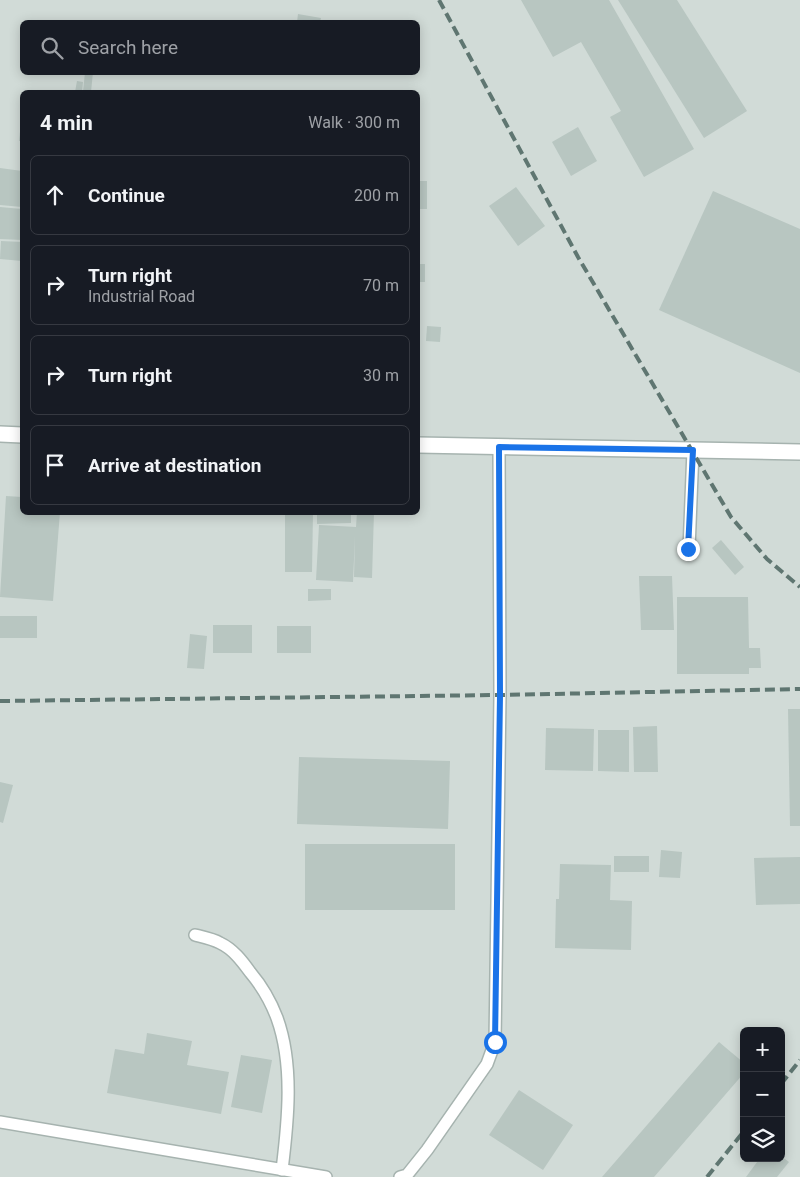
<!DOCTYPE html>
<html lang="en">
<head>
<meta charset="utf-8">
<style>
  body { margin:0; font-family:Roboto,sans-serif; background:#242831; color:#f1f3f6 }
  .controls { position:absolute; right:15px; bottom:15px; display:grid; overflow:hidden; border-radius:8px; box-shadow:0 2px 12px #0003 }
  .controls button { width:45px; height:45px; display:grid; place-items:center; padding:0; border:0; border-bottom:1px solid #363941; background:#171b24; color:#f1f3f6; font:25px sans-serif }
  .stop { position:absolute; width:15px; height:15px; margin:-11px; border:4px solid #1a73e8; border-radius:50%; background:#fff }
  .stop.end { background:#1a73e8; border-color:#fff; box-shadow:0 1px 5px #0008 }
  .list { margin:0; padding:0; list-style:none }
  h2 { display:flex; justify-content:space-between; align-items:center; height:65px; margin:0; padding:0 20px; font-size:21px }
  h2 small { font-size:16px; font-weight:400; color:#9ea1a6 }
  .list li { display:grid; grid-template-columns:32px 1fr auto; gap:15px; align-items:center; box-sizing:border-box; height:80px; margin:0 10px 10px; padding:0 10px; border:1px solid #363941; border-radius:8px }
  .list b { display:block; font-size:19px; white-space:nowrap }
  .list p { margin:0; font-size:16px; white-space:nowrap; color:#9ea1a6 }
  .list em { font-size:16px; font-style:normal; color:#9ea1a6 }
  .icon { flex:none; width:28px; height:28px; fill:none; stroke:currentColor; stroke-width:2; stroke-linecap:round; stroke-linejoin:round }
  .map { position:relative; flex:none; width:800px; height:1177px; overflow:hidden }
  .search { position:absolute; background:#171b24; box-shadow:0 2px 12px #0003; left:20px; top:20px; width:400px; height:55px; display:flex; align-items:center; gap:12px; box-sizing:border-box; padding:0 18px; border-radius:8px; color:#9ea1a6; font-size:19px }
  .panel { position:absolute; background:#171b24; box-shadow:0 2px 12px #0003; left:20px; top:90px; width:400px; height:425px; border-radius:8px }
  .map>svg:first-child { display:block }
  .built { fill:#d1dbd7; fill-rule:evenodd }
  .building { fill:#b8c6c1 }
  .lines { fill:none; stroke-linecap:round; stroke-linejoin:round }
  .service-casing { stroke:#a6b3af; stroke-width:14 }
  .tertiary-casing { stroke:#a6b3af; stroke-width:18 }
  .service { stroke:#fff; stroke-width:11 }
  .tertiary { stroke:#fff; stroke-width:15 }
  .rail { stroke:#5f7671; stroke-width:4; stroke-dasharray:10 5; stroke-linecap:butt }
  .route { stroke:#1a73e8; stroke-width:6 }
</style>
</head>
<body>
<div class="map">
<svg width="800" height="1177" viewBox="0 0 800 1177">
  <rect width="100%" height="100%" fill="#e3ebe8"/>
  <path class="built" d="M0 0H800V1177H0ZM22 22H418V72H22ZM22 92H418V512H22ZM744 1031H781V1158H744Z"/>
  <g class="building">
    <polygon points="521,0 609,0 694,149 644,177 610,117 621,111 581,42 553,57"/>
    <polygon points="618,0 677,0 747,111 704,138"/>
    <polygon points="298,14 321,18 320,22 297,22"/>
    <polygon points="85,72 93,72 91,92 83,92"/>
    <polygon points="77,81 83,82 82,92 75,92"/>
    <polygon points="578,127 597,161 571,176 552,142"/>
    <polygon points="20,132 22,132 22,141 19,141"/>
    <polygon points="0,168 22,171 22,207 0,205"/>
    <rect x="418" y="181" width="9" height="28"/>
    <polygon points="516,187 545,226 518,246 489,206"/>
    <polygon points="713,191 800,229 800,373 659,310"/>
    <polygon points="0,207 22,209 22,240 0,239"/>
    <polygon points="1,241 22,242 22,261 0,259"/>
    <rect x="418" y="264" width="7" height="18"/>
    <polygon points="418,324 420,324 419,369 418,369"/>
    <polygon points="427,326 441,327 440,342 426,341"/>
    <polygon points="6,496 22,497 22,512 60,512 53,601 0,597"/>
    <polygon points="285,512 313,512 312,572 285,572"/>
    <polygon points="317,512 351,512 351,523 317,524"/>
    <polygon points="357,512 374,512 372,578 354,577 355,536 353,582 316,580 319,525 356,527"/>
    <polygon points="721,540 744,567 735,575 712,548"/>
    <polygon points="639,576 672,576 674,630 641,630"/>
    <polygon points="308,589 331,589 331,600 308,601"/>
    <polygon points="677,597 748,597 749,648 760,648 761,668 749,668 749,674 677,674"/>
    <rect x="0" y="616" width="37" height="22"/>
    <rect x="213" y="625" width="39" height="28"/>
    <rect x="277" y="626" width="34" height="27"/>
    <polygon points="190,634 207,636 204,669 187,668"/>
    <polygon points="788,709 800,709 800,826 790,826"/>
    <polygon points="657,726 658,772 634,772 633,727"/>
    <polygon points="546,728 594,729 593,771 545,770"/>
    <polygon points="598,730 629,730 629,772 598,771"/>
    <polygon points="299,757 450,761 448,829 297,824"/>
    <polygon points="0,782 13,785 3,823 0,822"/>
    <rect x="305" y="844" width="150" height="66"/>
    <polygon points="661,850 682,852 680,878 659,877"/>
    <rect x="614" y="856" width="35" height="16"/>
    <polygon points="800,857 800,904 756,905 754,858"/>
    <polygon points="560,864 611,865 610,900 632,901 631,950 555,948 556,899 559,899"/>
    <polygon points="147,1033 192,1041 187,1065 229,1072 221,1114 107,1093 115,1049 144,1054"/>
    <polygon points="719,1042 744,1063 744,1073 654,1177 602,1177"/>
    <polygon points="241,1055 272,1060 262,1113 231,1107"/>
    <polygon points="519,1090 573,1125 543,1170 489,1135"/>
    <polygon points="781,1156 789,1162 777,1177 746,1177 760,1158 781,1158"/>
  </g>
  <g class="lines">
    <defs>
      <g id="service">
        <polyline points="689,549 693,450"/>
        <path d="M195 935C203 937 213 939 220 943 233 949 242 961 250 972 261 985 271 1002 277 1018 294 1065 288 1121 282 1170"/>
        <polyline points="0,1122 326,1177"/>
        <polyline points="400,1177 407,1175 427,1150 487,1064 495,1042 500,695 499,447"/>
      </g>
      <g id="tertiary">
        <polyline points="0,434 22,435"/>
        <polyline points="418,445 800,452"/>
      </g>
    </defs>
    <use href="#service" class="service-casing"/>
    <use href="#tertiary" class="tertiary-casing"/>
    <use href="#service" class="service"/>
    <use href="#tertiary" class="tertiary"/>
    <g class="rail">
      <polyline points="439,0 578,257 731,517 767,559 800,587"/>
      <polyline points="0,701 500,695 800,689"/>
      <polyline points="781,1084 800,1060"/>
      <polyline points="707,1177 744,1131"/>
    </g>
  </g>
  <g class="lines">
    <polyline class="route" points="495,1042 500,695 499,447 693,450 688,549"/>
  </g>
</svg>
<div class="controls">
<button>+</button>
<button>−</button>
<button><svg class="icon" aria-label="layers" viewBox="0 0 24 24"><path d="M12 4l9 5-9 5-9-5zM3 14l9 5 9-5"/></svg></button>
</div>
<div class="stop" style="left:495px;top:1042px"></div>
<div class="stop end" style="left:688px;top:549px"></div>
<div class="search"><svg class="icon" aria-label="search" viewBox="0 0 24 24"><circle cx="10" cy="10" r="6"/><path d="M15 15l6 6"/></svg>Search here</div>
<section class="panel">
<h2>4 min<small>Walk · 300 m</small></h2>
<ul class="list">
<li><svg class="icon" aria-label="ahead" viewBox="0 0 24 24"><path d="M12 20V5M6 11l6-6 6 6"/></svg><div><b>Continue</b></div><em>200 m</em></li>
<li><svg class="icon" aria-label="right" viewBox="0 0 24 24"><path d="M7 20v-9h11M14 6l5 5-5 5"/></svg><div><b>Turn right</b><p>Industrial Road</p></div><em>70 m</em></li>
<li><svg class="icon" aria-label="right" viewBox="0 0 24 24"><path d="M7 20v-9h11M14 6l5 5-5 5"/></svg><div><b>Turn right</b></div><em>30 m</em></li>
<li><svg class="icon" aria-label="arrive" viewBox="0 0 24 24"><path d="M6 21V4h12l-3 4 3 4H6"/></svg><div><b>Arrive at destination</b></div></li>
</ul>
</section>
</div>
</body>
</html>
